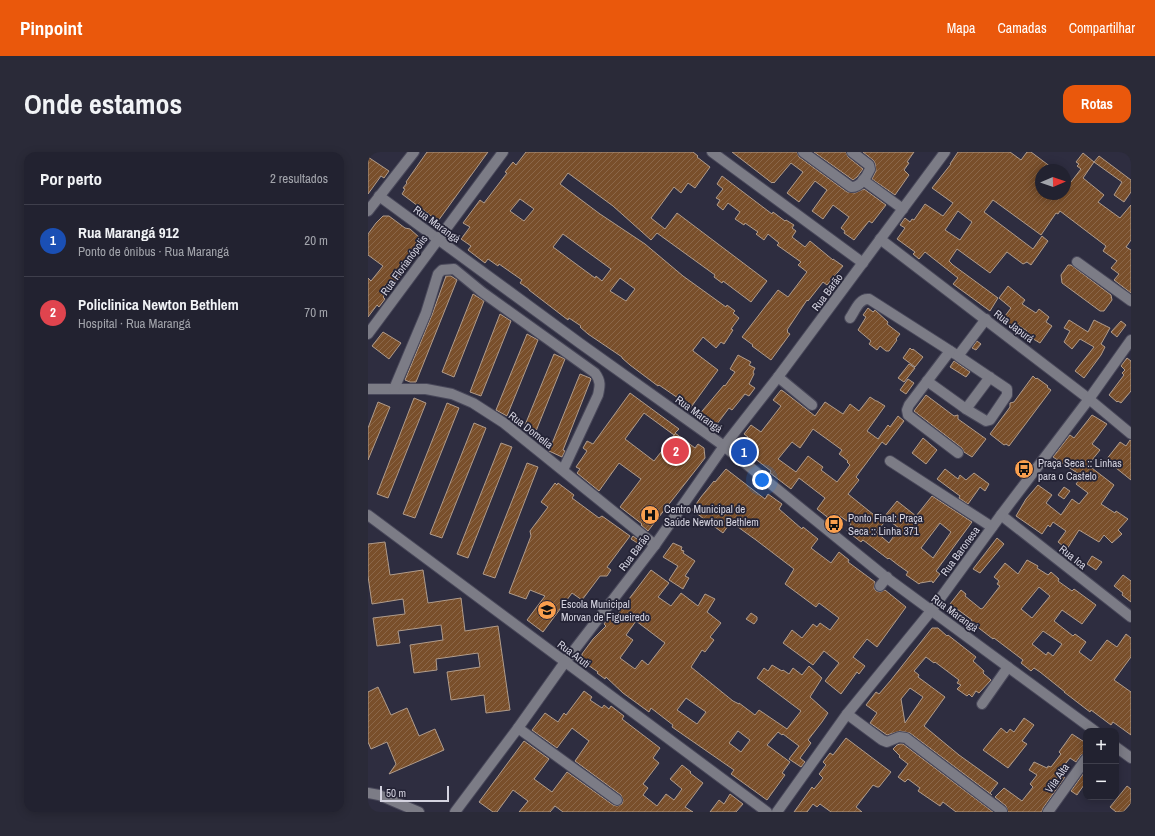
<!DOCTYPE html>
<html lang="pt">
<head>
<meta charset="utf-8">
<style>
  body { margin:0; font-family:"Archivo Narrow",sans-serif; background:#2a2a38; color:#f1f3f6 }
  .controls { position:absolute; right:12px; bottom:12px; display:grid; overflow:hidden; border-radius:8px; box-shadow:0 2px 10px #0003 }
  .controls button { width:36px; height:36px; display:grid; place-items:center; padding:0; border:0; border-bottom:1px solid #3f3f4c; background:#222230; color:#f1f3f6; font:20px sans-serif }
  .compass { position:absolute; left:667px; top:12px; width:36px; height:36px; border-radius:50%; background:#222230; box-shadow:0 2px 10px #0003; rotate:88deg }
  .scale { position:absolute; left:12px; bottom:10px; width:69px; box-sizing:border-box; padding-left:4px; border:2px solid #d4d3e0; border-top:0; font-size:11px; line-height:14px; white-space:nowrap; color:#d4d3e0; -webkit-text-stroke:3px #242335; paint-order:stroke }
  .you { position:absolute; left:394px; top:328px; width:14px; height:14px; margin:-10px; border:3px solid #fff; border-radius:50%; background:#1a73e8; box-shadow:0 0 0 6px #1a73e833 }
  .badge { display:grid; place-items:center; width:26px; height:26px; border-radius:50%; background:#ea580c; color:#fff; font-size:13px; font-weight:700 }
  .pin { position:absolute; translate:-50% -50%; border:2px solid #fff; box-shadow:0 1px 4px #0006 }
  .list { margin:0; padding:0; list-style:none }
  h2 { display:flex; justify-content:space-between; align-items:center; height:52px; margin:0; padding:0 16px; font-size:17px }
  h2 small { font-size:13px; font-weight:400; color:#a2a4ab }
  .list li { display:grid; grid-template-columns:26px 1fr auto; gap:12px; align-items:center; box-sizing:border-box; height:72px; padding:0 16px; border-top:1px solid #3f3f4c }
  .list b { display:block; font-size:15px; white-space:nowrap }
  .list p { margin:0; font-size:13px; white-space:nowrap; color:#a2a4ab }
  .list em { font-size:13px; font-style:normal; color:#a2a4ab }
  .map { position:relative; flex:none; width:763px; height:660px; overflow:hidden; border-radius:12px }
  header { display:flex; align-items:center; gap:24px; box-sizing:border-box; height:56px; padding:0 20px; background:#ea580c; color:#fff }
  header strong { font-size:19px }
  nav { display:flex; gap:22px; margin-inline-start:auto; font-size:14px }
  .intro { display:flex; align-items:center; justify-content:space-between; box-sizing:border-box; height:96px; padding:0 24px }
  h1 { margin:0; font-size:28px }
  .button { padding:10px 18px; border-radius:12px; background:#ea580c; color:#fff; font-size:14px; font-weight:700 }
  main { display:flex; gap:24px; padding:0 24px }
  aside { flex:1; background:#222230; border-radius:12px; box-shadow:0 2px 10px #0003 }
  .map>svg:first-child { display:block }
  .building { fill:url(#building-hatch); stroke:#b19c8b; fill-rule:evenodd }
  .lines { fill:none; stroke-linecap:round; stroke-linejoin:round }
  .minor-casing { stroke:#49485a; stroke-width:12 }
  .minor { stroke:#7c7c86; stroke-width:10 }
  .labels { text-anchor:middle; stroke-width:3.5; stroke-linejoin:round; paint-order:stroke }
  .street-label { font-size:11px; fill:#d4d3e0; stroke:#242335 }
  .poi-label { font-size:11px; fill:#d4d3e0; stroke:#242335; text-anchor:start }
</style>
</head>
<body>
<header>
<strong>Pinpoint</strong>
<nav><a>Mapa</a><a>Camadas</a><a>Compartilhar</a></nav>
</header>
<div class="intro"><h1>Onde estamos</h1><a class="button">Rotas</a></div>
<main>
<aside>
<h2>Por perto<small>2 resultados</small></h2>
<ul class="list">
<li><span class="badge" style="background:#1a4fb4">1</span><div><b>Rua Marangá 912</b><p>Ponto de ônibus · Rua Marangá</p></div><em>20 m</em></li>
<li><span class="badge" style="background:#e0444e">2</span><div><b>Policlinica Newton Bethlem</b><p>Hospital · Rua Marangá</p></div><em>70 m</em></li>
</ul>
</aside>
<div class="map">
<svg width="763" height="660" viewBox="0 0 763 660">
  <defs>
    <pattern id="building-hatch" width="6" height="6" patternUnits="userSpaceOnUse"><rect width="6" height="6" fill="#794f2b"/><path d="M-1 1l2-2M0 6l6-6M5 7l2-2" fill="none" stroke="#8b6749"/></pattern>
  </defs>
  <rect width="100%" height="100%" fill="#2e2d40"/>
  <g class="building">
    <polygon points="59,0 120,0 70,69 34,42 37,37 35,36 39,31 38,30"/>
    <path d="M158 0H325L330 4 329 5 342 15 327 36 320 31 313 41 306 35 283 66 297 77 309 61 399 129 383 150 355 129 354 131 346 125 347 123 289 81 283 88 245 54 200 21 192 32 232 62 277 92 315 124 358 155 359 153 367 159 365 161 371 166 363 177 365 178 356 192 353 190 348 196 335 185 325 198V199L350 218 321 258 312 250 313 248 291 233 290 234 262 213 254 206V205L220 182 212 175 213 174 201 166 200 168 161 138V137L152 131 154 128 141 119 131 112 130 114 120 107 117 111 100 98 103 94 93 87 102 75 95 71 112 48 116 51 139 21 137 20 145 10 148 13ZM152 47 166 57 156 69 142 59ZM195 82 243 117 234 129 228 124 227 126 185 95ZM252 126 267 137 258 149 242 139Z"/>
    <polygon points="364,0 429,0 431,5 479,40 487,41 496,37 518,53 504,71 501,69 486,88 476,81 477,79 473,76 481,65 465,53 455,67 444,59 459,38 447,29 431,50 419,41 435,20 423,11 406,31 405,30 404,31"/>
    <polygon points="446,0 478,0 480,5 495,17 489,25 485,28"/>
    <polygon points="495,0 546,0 539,10 541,11 536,18 541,23 527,43 504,27 508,19 507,11 505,8"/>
    <path d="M590 0H642L653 8 659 0H663L687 18H673V42H697V33L701 28 703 30 713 17 709 14 711 12 708 10 715 1 726 10 715 26 736 43 730 50 752 66 763 53V88L758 95 763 98V141L746 128 751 122 743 116 749 109 735 99 738 94 692 59 690 62 688 61 673 83 625 48 616 60 665 97 674 84 680 89 663 113 659 110 655 112 639 100 622 121 589 97 581 109 585 113 630 146 622 159 585 132 590 126 557 100 551 107 545 102 547 100 529 87 537 76 532 73 537 66 542 70 544 67 546 68 557 52 575 64 585 51 564 36 583 12H582ZM590 59 604 70 592 88 577 78Z"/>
    <polygon points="731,4 763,28 763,40 756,50 746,43 754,30 726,10"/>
    <polygon points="0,5 21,19 16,26 13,24 0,42"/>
    <polygon points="354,24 404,62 405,60 417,69 418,68 426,73 424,76 428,79 424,85 437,95 442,89 465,108 465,107 475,114 459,133 455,130 440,149 439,148 419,178 420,179 419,180 422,182 403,208 384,194 385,193 374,185 410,138 420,145 439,120 430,113 433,110 409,93 411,91 400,82 396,88 388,82 390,80 377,71 376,73 367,67 372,60 360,51 355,58 349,53 352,48 348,46 355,37 349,32"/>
    <polygon points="15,64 21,64 37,76 42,77 52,86 53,91 33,122 34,122 27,131 26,131 15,145 17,147 11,155 9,153 0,165 0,126 3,129 15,114 0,103 0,82 8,71"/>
    <polygon points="700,113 703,113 743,143 744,148 736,159 732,159 694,131 693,123"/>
    <polygon points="78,124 83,124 89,128 48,230 42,230 37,228 64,163"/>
    <polygon points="640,134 657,148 654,152 668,161 671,157 681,165 678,170 684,174 672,191 657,182 659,179 647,171 644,176 637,171 640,167 637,164 643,156 631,146"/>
    <polygon points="105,142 116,149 86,225 74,220"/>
    <polygon points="500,156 505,160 507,158 520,170 519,172 532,182 528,187 529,188 521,199 518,199 512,194 509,198 501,192 503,189 490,178 498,165 495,163"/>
    <polygon points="132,162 143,169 113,244 102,240"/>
    <polygon points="701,168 720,180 726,168 742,176 733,192 737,195 733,203 716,226 707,219 726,195 712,187 704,197 696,190 702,179 696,176"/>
    <polygon points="753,169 758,173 749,185 743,180"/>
    <polygon points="15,180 33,191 21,207 4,194"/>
    <polygon points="159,182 170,188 139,264 128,258"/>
    <polygon points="609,189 613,192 608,198 604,196"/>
    <polygon points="542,196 544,198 545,197 555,205 547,215 535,206"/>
    <polygon points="186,202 197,207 166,284 155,278"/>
    <polygon points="370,203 383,210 381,213 387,216 385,220 386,222 381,232 387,236 381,244 377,242 364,258 361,256 346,276 330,264 356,233 357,234 367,220 362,217"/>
    <polygon points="759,206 763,209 763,239 753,251 750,249 749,250 741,243 756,223 754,221 757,218 753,214"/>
    <polygon points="586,209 602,220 598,225 582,215"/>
    <polygon points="541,212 547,216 536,230 530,226"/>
    <polygon points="212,222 222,226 223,227 195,298 197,299 194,305 181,299"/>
    <polygon points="665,224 668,227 669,226 680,234 679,235 683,238 641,294 638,292 636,293 622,282 642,255 642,251 646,250"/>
    <polygon points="540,227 546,231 538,242 532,238"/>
    <path d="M413 238 415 239 447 264 457 250 475 262 482 252 491 259 502 245 508 249H509L517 254 499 279 510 287 520 273 522 275 530 264 536 269 518 293 514 290 488 325 491 328 480 342 516 371 508 380 521 391 531 376 516 365 529 349 548 364 564 344 604 370 568 419 572 422 565 431 564 429 552 431 551 432 538 423 540 420 530 413 521 406 520 407 495 388 493 390 479 379 483 372 472 364 467 371 449 357 457 346 431 326 423 337 402 321 403 319 377 299 376 290 380 285 376 282 383 273 393 280 413 254 405 248ZM445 277 474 298 471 302 480 309 479 310 482 313 469 330 453 318 455 315 440 304 428 320 410 307 424 290 432 296ZM572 371 583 380 565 406 553 396Z"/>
    <path d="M262 241 311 277 307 281 327 296 330 292 336 296 337 306 280 379 273 373 274 372 252 355 273 327 251 311 231 339 209 321 212 317 208 315 219 299 215 296 219 289 225 292ZM276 261 306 283 307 282 286 309 257 287Z"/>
    <polygon points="558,243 586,264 590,263 590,267 618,287 604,305 596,300 594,296 546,259"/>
    <polygon points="46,246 58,251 20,346 9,342"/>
    <polygon points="10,250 22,255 0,308 0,276"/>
    <polygon points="79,251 91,256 47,366 35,362"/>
    <polygon points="724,263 739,272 724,292 732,298 720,313 746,333 733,352 747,361 748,359 760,367 750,378 754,382 744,391 736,383 731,390 711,378 699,397 690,390 698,379 685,370 682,375 680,373 674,382 648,364 658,347 670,333 684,343 678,351 693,363 704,347 711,352 720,341 708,332 714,324 685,305 702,283 706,286"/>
    <polygon points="106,271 118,276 74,386 62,382"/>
    <polygon points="555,286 569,298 558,312 544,301"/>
    <polygon points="762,288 763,288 763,328 738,308 752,290 758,294"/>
    <polygon points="133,291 144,295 100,406 89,402"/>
    <polygon points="159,311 170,315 127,426 115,422"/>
    <polygon points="358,317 397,347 400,342 414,352 411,357 434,377 435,375 450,387 443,396 463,411 471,400 481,408 480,410 507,430 506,436 508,439 512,440 517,438 538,455 509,495 499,487 485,505 497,514 491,522 489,520 473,542 457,529 471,511 456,499 445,513 415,491 424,478 434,486 445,472 449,475 452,471 462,478 471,466 451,451 448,455 417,432 426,417 388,388 363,370 355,381 324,358 333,345 346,329 347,330"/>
    <polygon points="577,317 590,327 592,323 598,328 606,321 621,332 617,339 612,335 600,352 591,346 592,344 569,327"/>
    <polygon points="187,331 189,333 190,331 206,343 204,346 231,366 234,364 262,384 239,415 243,418 239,424 232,424 214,448 204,441 175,480 159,468 177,444 162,438 158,447 141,441 163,384 162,379 180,355 173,350"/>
    <polygon points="696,335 702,339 696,347 690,343"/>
    <polygon points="265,384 273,390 271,392 263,387"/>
    <polygon points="629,386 636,392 612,421 605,417"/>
    <polygon points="17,390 22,423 55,418 60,451 93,446 97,479 130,474 142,558 118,561 116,543 83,548 79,520 112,515 110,501 68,507 69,518 46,521 42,493 75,488 73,473 30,479 32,491 9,494 5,466 37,462 35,447 4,452 0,424 0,392"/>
    <polygon points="305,391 314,395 313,398 316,399 315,401 327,409 317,424 321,426 315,437 301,428 310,414 295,405"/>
    <polygon points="724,404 734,410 728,418 719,412"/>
    <path d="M659 408 670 414 669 416 680 423 683 420 691 427 690 429 704 439 706 437 728 453 714 472 694 458 686 469 705 484 707 482 718 490 711 500 723 509 739 488 749 495 758 482 763 486V505L746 528 763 540V583L745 570 743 573 723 558 722 560 696 540H697L672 520 666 516 663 519 653 511 655 508 626 486 625 487 603 470 604 468 582 452 593 438 598 442 597 444 613 457 615 456 632 434 629 432 631 429 626 425 637 411 650 422ZM671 435 682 444 664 466 653 457ZM675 479 694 492 685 504 680 500 678 503 664 492Z"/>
    <path d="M283 418 301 431 290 445 303 454 313 441 330 454 337 442 347 447 339 460 353 471 342 485 346 488 337 500 334 498 323 515 365 549 371 552V551L387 563 391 558 419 577 433 559 389 526 396 516 400 519 404 513 414 519 415 518 421 522 425 516 434 523 441 514 454 526 442 545 460 561 454 570 440 588 443 591 432 606 437 610 433 615 421 607 431 594 415 582 414 583 410 580 399 593 422 610 414 621 417 623 399 648 363 622 366 618 304 575 305 573 283 556 281 560 255 541 238 525 237 527 229 521 230 520 214 509V502L225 487 238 474 236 472 241 465 245 468ZM268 469 297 491 280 513 274 508 267 517 252 506 265 488 258 483ZM318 546 338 560 329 572 309 558ZM370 579 382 588 373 600 361 591Z"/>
    <polygon points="755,423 763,429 763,450 754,443 755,441 746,434"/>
    <polygon points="383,461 389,465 389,468 386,472 378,467"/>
    <path d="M564 476H570L579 484 580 483 608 505 605 509 616 519 615 521 616 522 623 528 611 541 608 539 604 545 601 542 599 544 589 537 593 533 589 531 591 528 567 510 566 511 558 505 546 519 551 523 550 525 577 545 556 574 591 603 630 631 622 641 624 643 542 581 532 579 519 583 502 571 509 561 498 553 508 540 511 542 523 528ZM542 536 555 545 537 571 533 547Z"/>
    <polygon points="10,535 23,563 39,556 51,584 67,577 76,598 21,622 28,612 19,590 3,597 0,590 0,540"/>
    <polygon points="216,539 224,545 222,548 234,556 236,553 241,557 243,554 256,564 254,567 292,596 285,606 291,611 275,632 280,636 275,643 289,654 298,642 306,648 314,637 302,627 314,613 323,620 322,621 335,631 317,655 325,660 195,660 187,654 182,660 151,660 160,649 145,638 129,660 125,660 111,650 156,589 181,607 166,627 184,640 199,620 245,653 249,654 254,652 255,648 253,643 207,609 221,589 204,576 189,596 164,578 177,561 190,570 196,561 198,563"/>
    <polygon points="656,566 666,573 654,589 659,592 640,616 615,598 633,576 639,581 642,577 646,580"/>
    <polygon points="704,582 718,591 718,601 713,603 708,610 702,606 691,620 697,625 675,656 674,660 640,660 638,654 627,645 636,636 654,649 665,635 662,632 669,623 661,618 666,610 679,616 680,614 683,615 693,602 691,600"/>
    <polygon points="478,586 523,620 511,635 509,635 505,633 488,655 494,660 463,660 452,652 449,655 445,652 439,660 426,660 444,635 446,637 455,626 451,622 458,613 455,610 462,601 465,603"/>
    <polygon points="532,592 535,592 625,660 588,660 575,650 572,654 550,639 552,636 540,627 537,630 530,625 540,612 531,605 532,604 525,597 529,593"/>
    <polygon points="718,618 718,630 709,643 703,639"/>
    <polygon points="759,634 763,637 763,651 755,660 748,660 742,655"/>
    <polygon points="362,642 375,652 368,660 342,660 351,648 356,652"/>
  </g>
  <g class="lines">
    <defs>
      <g id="minor">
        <polyline points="344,0 495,111"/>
        <path d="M435 0 483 35C492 36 499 24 502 17L501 13 484 0"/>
        <polyline points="495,28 535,57"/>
        <polyline points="11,44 213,192 356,294 515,423 727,579"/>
        <polyline points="0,59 46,0"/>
        <polyline points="512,87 721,247 763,282"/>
        <polyline points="709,110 763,149"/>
        <path d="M482 166C487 159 491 146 501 147L587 202"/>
        <polyline points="618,167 590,204 639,237 639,243 622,268 618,269 598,257 622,225"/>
        <polyline points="0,182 135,0"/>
        <polyline points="582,199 541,253 539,258 540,263 590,301"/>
        <polyline points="410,225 444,253"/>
        <polyline points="559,229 598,257"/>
        <polyline points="0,237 58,237 84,242 105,251 136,271 287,393"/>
        <path d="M26 237 58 161 70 122 74 118 86 117 114 140 227 221C233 229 232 234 230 243L195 318"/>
        <polyline points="522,309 624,375"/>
        <polyline points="0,363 399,660"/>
        <polyline points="633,363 763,465"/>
        <polyline points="512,434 519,425"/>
        <polyline points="614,552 640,515"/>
        <polyline points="479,562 514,588 519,590 531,585 538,586 634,659"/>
        <polyline points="150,576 249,648"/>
        <polyline points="748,595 763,606"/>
        <polyline points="0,641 11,643 51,660"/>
        <polyline points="87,660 150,576 197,510 287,393 356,294 410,225 577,0"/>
        <polyline points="409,660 479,562 563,459 633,363 721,247 763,188"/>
        <polyline points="680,660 718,607"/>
      </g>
    </defs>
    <use href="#minor" class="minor-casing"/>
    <use href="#minor" class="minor"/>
  </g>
  <defs>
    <symbol id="bus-disc" viewBox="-11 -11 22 22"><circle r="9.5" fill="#fa9f4e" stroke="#242335"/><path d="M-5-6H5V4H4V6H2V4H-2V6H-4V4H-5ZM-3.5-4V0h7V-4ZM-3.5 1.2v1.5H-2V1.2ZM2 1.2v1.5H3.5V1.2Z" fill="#111"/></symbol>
    <symbol id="hospital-disc" viewBox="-11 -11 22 22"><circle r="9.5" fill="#fa9f4e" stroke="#242335"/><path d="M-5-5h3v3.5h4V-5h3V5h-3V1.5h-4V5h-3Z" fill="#111"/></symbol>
    <symbol id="school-disc" viewBox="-11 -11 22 22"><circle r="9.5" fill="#fa9f4e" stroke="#242335"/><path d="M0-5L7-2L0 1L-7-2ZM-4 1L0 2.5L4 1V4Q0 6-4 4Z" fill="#111"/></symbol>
  </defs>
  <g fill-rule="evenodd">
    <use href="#bus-disc" x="645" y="306" width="22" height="22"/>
    <use href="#hospital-disc" x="271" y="352" width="22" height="22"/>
    <use href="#bus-disc" x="455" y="361" width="22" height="22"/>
    <use href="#school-disc" x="168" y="447" width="22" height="22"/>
  </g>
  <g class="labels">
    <g class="street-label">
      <text transform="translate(69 72) rotate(36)" y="4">Rua Marangá</text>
      <text transform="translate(36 113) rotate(-54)" y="4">Rua Florianópolis</text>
      <text transform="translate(459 140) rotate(-53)" y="4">Rua Barão</text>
      <text transform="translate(646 174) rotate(37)" y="4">Rua Japurá</text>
      <text transform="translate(331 262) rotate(36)" y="4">Rua Marangá</text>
      <text transform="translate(163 278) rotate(38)" y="4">Rua Domelia</text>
      <text transform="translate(592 399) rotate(-54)" y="4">Rua Baronesa</text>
      <text transform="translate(266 400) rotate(-53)" y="4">Rua Barão</text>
      <text transform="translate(705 405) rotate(38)" y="4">Rua Ica</text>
      <text transform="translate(587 461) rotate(36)" y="4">Rua Marangá</text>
      <text transform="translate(206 502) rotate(37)" y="4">Rua Aruti</text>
      <text transform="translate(689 626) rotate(-55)" y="4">Vila Alta</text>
    </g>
    <g class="poi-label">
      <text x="670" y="315">Praça Seca :: Linhas<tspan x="670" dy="13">para o Castelo</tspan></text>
      <text x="296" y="361">Centro Municipal de<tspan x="296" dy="13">Saúde Newton Bethlem</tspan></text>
      <text x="480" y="370">Ponto Final: Praça<tspan x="480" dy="13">Seca :: Linha 371</tspan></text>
      <text x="193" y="456">Escola Municipal<tspan x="193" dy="13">Morvan de Figueiredo</tspan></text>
    </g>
  </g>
</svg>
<div class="controls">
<button>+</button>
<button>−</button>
</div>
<svg class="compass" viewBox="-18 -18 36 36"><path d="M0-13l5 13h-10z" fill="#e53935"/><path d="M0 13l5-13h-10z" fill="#a2a4ab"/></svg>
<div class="scale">50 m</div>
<div class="you"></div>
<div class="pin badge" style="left:376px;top:300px;background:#1a4fb4">1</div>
<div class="pin badge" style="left:308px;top:299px;background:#e0444e">2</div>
</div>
</main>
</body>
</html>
